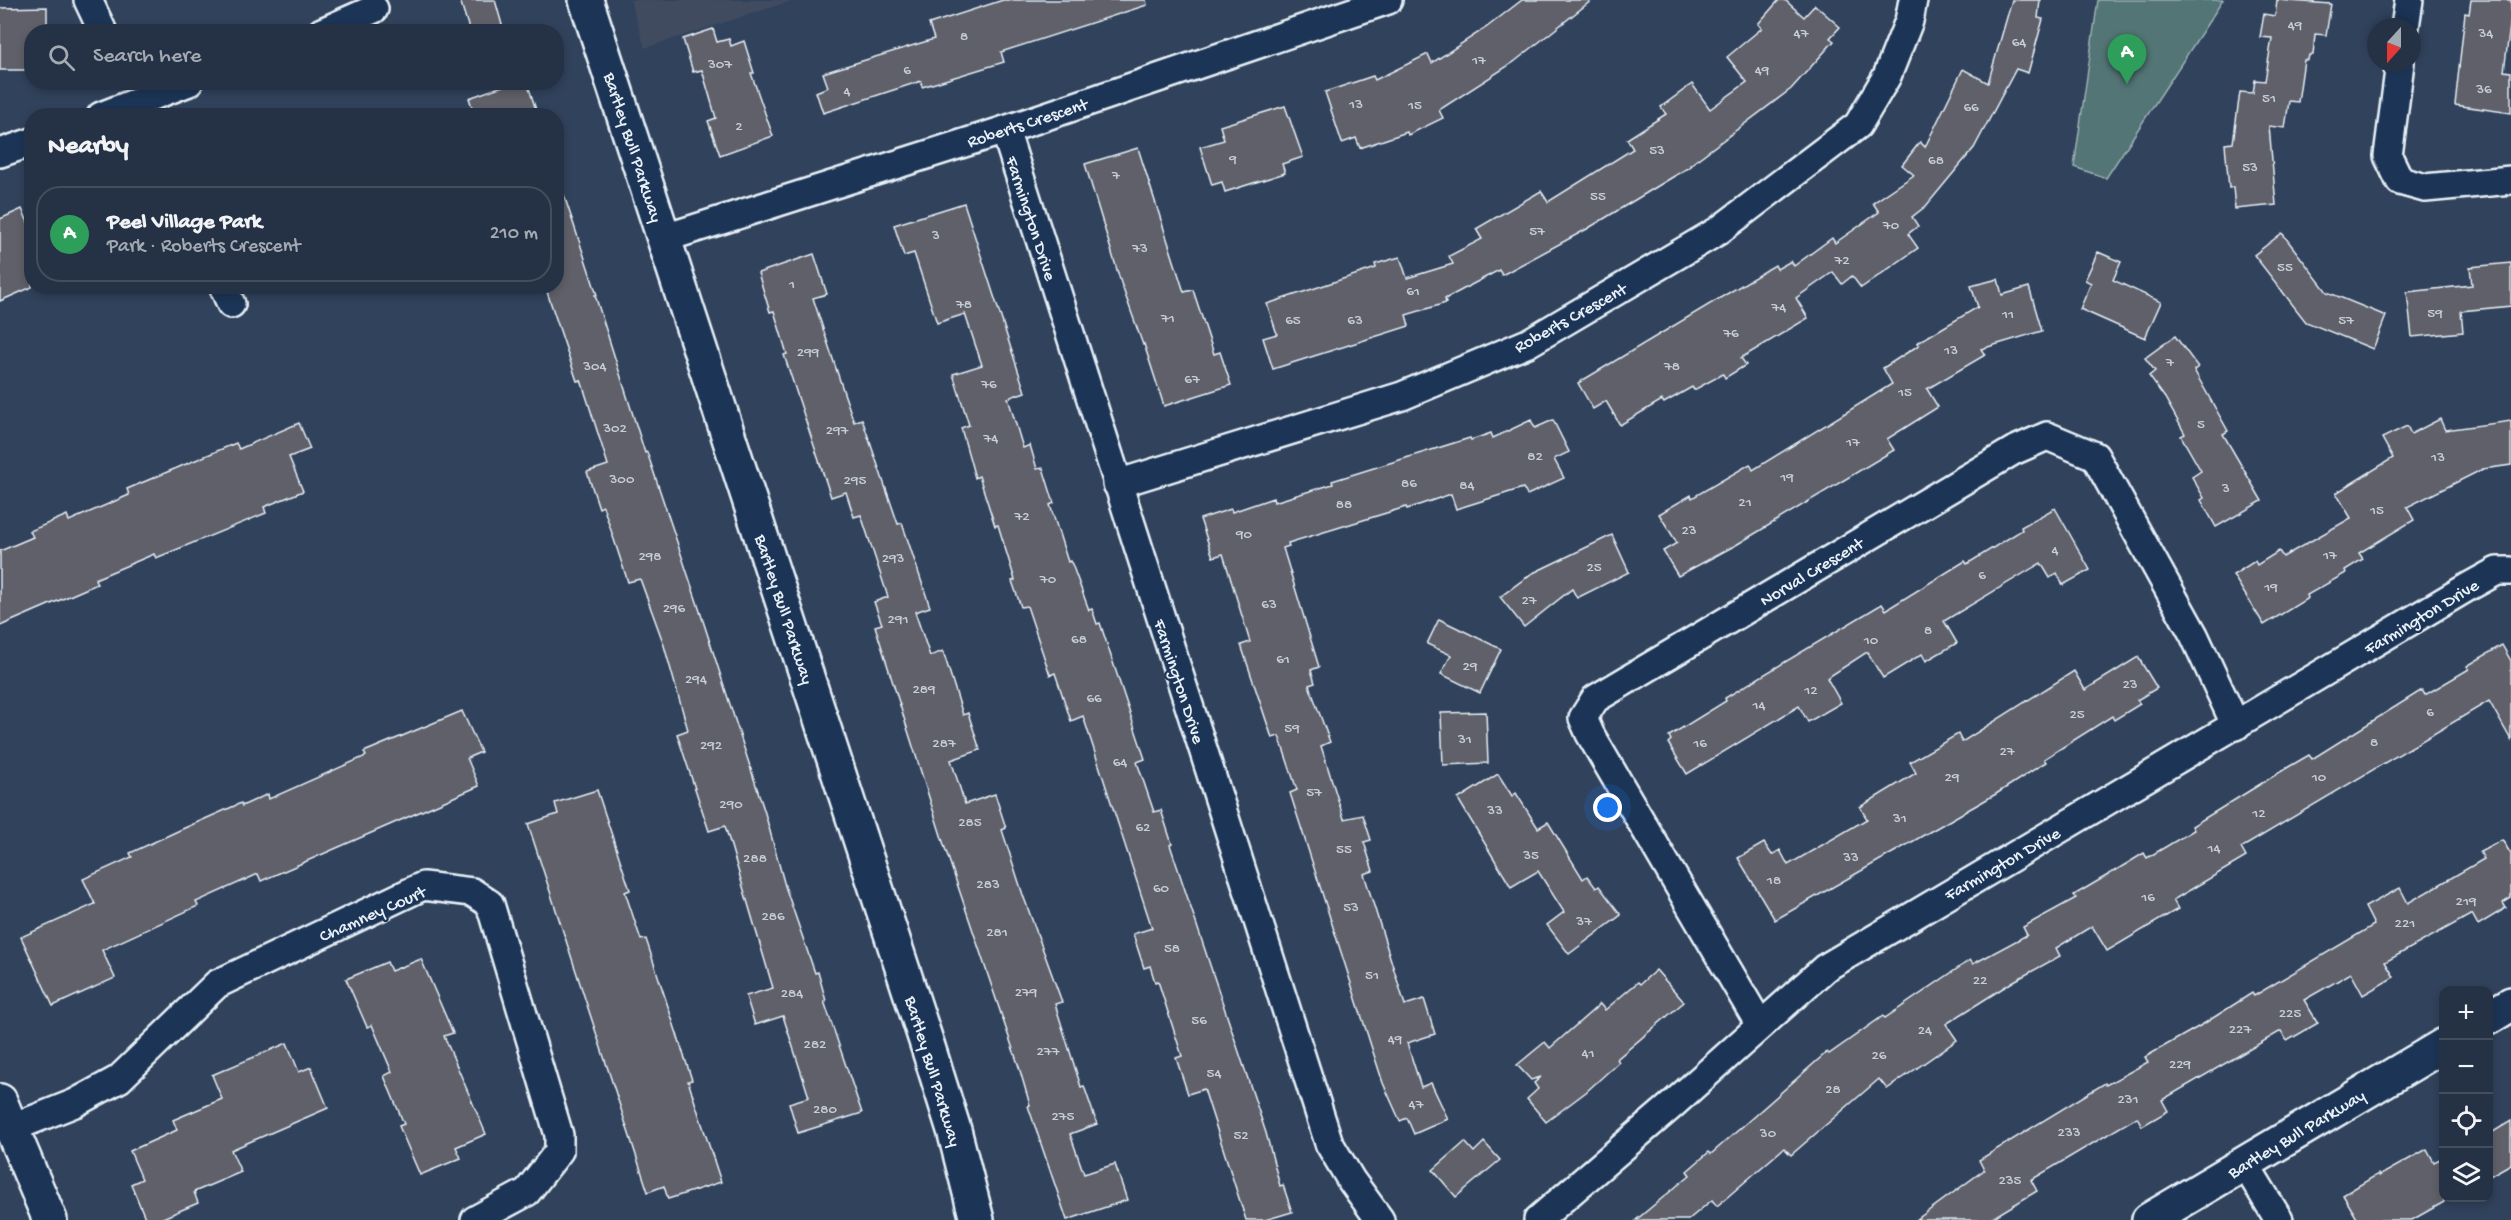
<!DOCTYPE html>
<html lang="en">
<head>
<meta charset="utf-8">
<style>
  body { margin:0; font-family:"Gochi Hand",sans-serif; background:#2d3a4c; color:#f1f3f6 }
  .controls { position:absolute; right:18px; bottom:18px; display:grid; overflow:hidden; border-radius:12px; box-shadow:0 3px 9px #0003 }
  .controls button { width:54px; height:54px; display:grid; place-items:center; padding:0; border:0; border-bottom:2px solid #424d5e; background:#253245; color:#f1f3f6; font:30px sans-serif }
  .compass { position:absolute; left:2367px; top:18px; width:54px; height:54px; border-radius:50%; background:#253245; box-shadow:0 3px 9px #0003; rotate:201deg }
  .you { position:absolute; left:1608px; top:808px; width:21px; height:21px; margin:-15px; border:4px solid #fff; border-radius:50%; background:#1a73e8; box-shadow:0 0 0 9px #1a73e833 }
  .badge { display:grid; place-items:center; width:39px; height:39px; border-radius:50%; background:#ffd166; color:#fff; font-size:20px; font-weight:700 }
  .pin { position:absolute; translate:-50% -50px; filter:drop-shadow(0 2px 3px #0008) }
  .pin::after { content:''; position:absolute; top:32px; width:21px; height:18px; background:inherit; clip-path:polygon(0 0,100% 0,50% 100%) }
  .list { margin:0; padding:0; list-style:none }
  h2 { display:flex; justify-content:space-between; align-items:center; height:78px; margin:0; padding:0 24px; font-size:26px }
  h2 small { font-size:20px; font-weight:400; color:#a3aab3 }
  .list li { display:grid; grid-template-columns:39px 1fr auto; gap:18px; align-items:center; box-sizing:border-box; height:96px; margin:0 12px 12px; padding:0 12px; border:2px solid #424d5e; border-radius:24px }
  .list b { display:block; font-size:22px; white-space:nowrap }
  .list p { margin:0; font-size:20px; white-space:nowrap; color:#a3aab3 }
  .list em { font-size:20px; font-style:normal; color:#a3aab3 }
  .icon { flex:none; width:33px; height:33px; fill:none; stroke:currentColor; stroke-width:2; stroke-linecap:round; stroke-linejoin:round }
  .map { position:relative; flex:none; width:2511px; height:1220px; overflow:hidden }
  .search { position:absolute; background:#253245; box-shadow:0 3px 9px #0003; left:24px; top:24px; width:540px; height:66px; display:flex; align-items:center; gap:15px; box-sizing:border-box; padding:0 21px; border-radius:24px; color:#a3aab3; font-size:22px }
  .panel { position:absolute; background:#253245; box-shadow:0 3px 9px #0003; left:24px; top:108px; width:540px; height:186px; border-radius:24px }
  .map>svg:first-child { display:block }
  .built { fill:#3f4b60 }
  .green { fill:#527474; stroke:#9db2b6; stroke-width:1.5 }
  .building { fill:#5f6169; stroke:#e8f1f8; stroke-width:1.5 }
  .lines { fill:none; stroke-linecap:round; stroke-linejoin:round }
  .street-casing { stroke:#e8f1f8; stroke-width:32 }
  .secondary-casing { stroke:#e8f1f8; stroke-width:38 }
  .street { stroke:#1d3557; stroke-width:27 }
  .secondary { stroke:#1d3557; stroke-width:33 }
  .labels { text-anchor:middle; stroke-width:4.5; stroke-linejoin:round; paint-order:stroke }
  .number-label { font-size:15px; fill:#c6cdd4 }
  .street-label { font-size:18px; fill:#e8f1f8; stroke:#1d3557 }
</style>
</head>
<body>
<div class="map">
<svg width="2511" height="1220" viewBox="0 0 2511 1220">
  <rect width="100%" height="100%" fill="#31425c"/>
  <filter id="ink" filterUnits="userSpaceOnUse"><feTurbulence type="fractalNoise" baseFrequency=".0167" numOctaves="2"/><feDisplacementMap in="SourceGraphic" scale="12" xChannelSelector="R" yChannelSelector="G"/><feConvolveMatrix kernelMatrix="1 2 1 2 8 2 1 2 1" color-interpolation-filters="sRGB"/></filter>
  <g filter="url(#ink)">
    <polygon class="built" points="630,0 794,0 645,48"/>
    <polygon class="green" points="2098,0 2223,0 2106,178 2074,167"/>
    <g class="building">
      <polygon points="460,0 495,0 504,32 470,32"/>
      <polygon points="1003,0 1146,0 1147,5 1001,52 1004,62 922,87 921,81 823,113 816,92 828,87 823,73 934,39 929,24"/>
      <polygon points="1522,0 1592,0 1514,62 1439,110 1443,118 1408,135 1407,132 1360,148 1356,138 1342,143 1325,92 1373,76 1375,80 1428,54 1432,63 1487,27"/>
      <polygon points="1779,0 1785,0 1804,17 1815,5 1840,27 1830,38 1834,41 1791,89 1690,165 1691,166 1587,229 1502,275 1499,270 1445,299 1446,303 1406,315 1409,326 1273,369 1263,338 1277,334 1267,304 1376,268 1375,264 1400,257 1407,278 1453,264 1449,256 1482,239 1476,229 1541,191 1548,202 1633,149 1627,139 1666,114 1661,107 1692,84 1710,109 1747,82 1727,57 1762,28 1758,24"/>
      <polygon points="2012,0 2040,0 2038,18 2043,19 2028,73 2016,69 1974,148 1926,206 1912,217 1918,226 1908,234 1918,248 1861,288 1852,276 1842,284 1833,272 1796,298 1808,318 1741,358 1746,365 1725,378 1723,374 1694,390 1692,387 1664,403 1662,400 1620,425 1606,401 1593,409 1578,383 1775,265 1777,269 1791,261 1794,266 1832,238 1835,243 1879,212 1873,203 1914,175 1902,165 1920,142 1925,147 1963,69 1988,83"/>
      <polygon points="2277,0 2331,4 2326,35 2315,34 2313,55 2309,55 2308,60 2304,60 2298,102 2289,101 2285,128 2269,126 2276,205 2235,209 2233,187 2229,188 2225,144 2233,143 2240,92 2253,93 2255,80 2265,81 2272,38 2260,37 2264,14 2275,16"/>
      <polygon points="2471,0 2511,0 2511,18 2504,71 2511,72 2511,113 2455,105 2465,13 2469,14"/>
      <polygon points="47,7 47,32 32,32 32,70 0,70 0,8"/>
      <polygon points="713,29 717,42 729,39 731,46 744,41 754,73 751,73 773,136 720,155 708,121 716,118 702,70 693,72 683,39"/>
      <polygon points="514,82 527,82 538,116 475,116 469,98"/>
      <polygon points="1285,106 1303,157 1282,164 1285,173 1225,192 1222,182 1212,185 1200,147 1224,140 1220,126"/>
      <polygon points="1138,148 1184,292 1193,290 1214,354 1220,352 1231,385 1164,406 1144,344 1143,345 1121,283 1085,164"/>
      <polygon points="556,186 561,186 597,295 595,295 645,453 647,452 696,599 765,813 785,886 815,973 818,972 826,1001 824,1001 862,1113 798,1133 789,1103 809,1097 783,1016 755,1025 746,996 773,988 725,826 709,831 677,734 688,730 663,642 640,579 628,582 603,506 599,508 587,472 608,465 581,380 577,381 545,286 556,286"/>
      <polygon points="964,203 1025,392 1008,398 1023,448 1030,445 1037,469 1043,468 1054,503 1050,505 1068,562 1070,561 1072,564 1089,610 1092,609 1097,624 1100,623 1145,759 1137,762 1154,812 1161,810 1172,844 1170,845 1266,1133 1280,1186 1283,1185 1292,1212 1265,1220 1246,1220 1204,1089 1188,1094 1176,1058 1182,1056 1158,981 1155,982 1150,966 1144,968 1133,934 1152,928 1083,716 1071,721 1055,673 1050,675 1027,606 1021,607 1012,581 1015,580 998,525 995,526 979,476 975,478 961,428 969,425 953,374 982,365 965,314 937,323 914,253 904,256 894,225"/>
      <polygon points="22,209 32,231 32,287 0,301 0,219"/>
      <polygon points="2282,233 2327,292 2386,316 2373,349 2306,322 2254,255"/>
      <polygon points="2098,252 2121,262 2113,280 2161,302 2145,338 2080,309 2091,283 2085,280"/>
      <polygon points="814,254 827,294 813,298 845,396 854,422 862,419 898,524 902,523 930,607 915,612 930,656 943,651 963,715 968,713 980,750 951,760 965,804 995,794 1006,828 1002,830 1023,895 1062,1002 1055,1004 1081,1087 1084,1086 1097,1124 1070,1134 1084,1174 1115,1164 1127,1200 1067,1220 1028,1106 1030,1105 1019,1067 945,848 875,626 882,624 874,602 888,597 861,515 854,517 846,492 831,497 784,355 787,354 774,311 770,312 758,273"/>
      <polygon points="2511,263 2511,306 2461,311 2463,332 2412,337 2407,292 2472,285 2470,267"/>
      <polygon points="1998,279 2002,295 2029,287 2042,331 1981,349 1985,355 1927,389 1938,407 1887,439 1894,450 1736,545 1678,576 1663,551 1677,543 1659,514 1691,495 1692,498 1750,464 1753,470 1892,384 1883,368 1919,345 1917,343 1978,307 1971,286"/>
      <polygon points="2175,336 2198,367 2194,370 2228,431 2223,434 2262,501 2216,527 2201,500 2204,498 2192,477 2201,471 2181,436 2185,434 2165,398 2149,376 2155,371 2145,358"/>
      <polygon points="2440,419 2445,430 2511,421 2511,465 2483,469 2407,507 2414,520 2359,553 2363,559 2345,570 2346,573 2307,595 2308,598 2264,625 2233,575 2255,561 2257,565 2279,551 2283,557 2351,518 2336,493 2393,458 2382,438 2407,426 2411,434"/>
      <polygon points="1531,420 1535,428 1553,420 1569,452 1554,459 1564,478 1527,495 1523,488 1456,509 1451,494 1407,509 1406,507 1288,543 1289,546 1283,548 1319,667 1311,670 1315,683 1309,685 1330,742 1321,746 1344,819 1363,815 1371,840 1364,842 1373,871 1364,874 1405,1005 1424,999 1435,1034 1407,1043 1421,1087 1431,1083 1448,1119 1414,1134 1407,1118 1400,1121 1383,1083 1290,793 1297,790 1279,736 1272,738 1241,645 1250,642 1223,554 1213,557 1200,519 1231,509 1232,512 1273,498 1274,502 1333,484 1332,481 1470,438 1471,440 1491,433 1493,438"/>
      <polygon points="299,423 310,449 289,457 303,491 264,507 266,513 156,558 154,554 95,579 97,584 0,626 0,551 33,537 30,531 67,515 69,521 129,495 127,489 236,443 239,449"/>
      <polygon points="2055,508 2090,570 2063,585 2057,573 2050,578 2041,563 1944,621 1957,643 1926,661 1922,654 1883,678 1867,652 1827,678 1841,703 1808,722 1799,706 1687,774 1668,743 1671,740 1669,736 1726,701 1725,698 1882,604 1886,610 1965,561 1967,564 2022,530 2021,527"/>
      <polygon points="1612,535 1629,572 1577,598 1572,589 1524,627 1500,597 1531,574"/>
      <polygon points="1439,619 1501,649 1480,693 1441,674 1451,655 1427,644"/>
      <polygon points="2502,645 2511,661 2511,740 2489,701 2241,848 2246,857 2173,900 2178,909 2107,951 2092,926 2056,948 2060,956 2014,981 1946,1024 1957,1040 1887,1089 1879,1079 1791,1155 1784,1148 1717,1206 1712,1200 1688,1220 1636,1220 1690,1175 1687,1171 1709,1152 1711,1154 1827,1052 1829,1054 1883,1016 1885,1018 1970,960 1973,964 2027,935 2023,927 2076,898 2074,895 2113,872 2144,853 2147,858 2194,830 2192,826 2285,769 2309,755 2312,759 2422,690 2425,695 2469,669 2467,666"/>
      <polygon points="2138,657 2157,688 2137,700 2140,704 2114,720 2112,716 2044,759 2046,762 1996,794 1775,920 1738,858 1764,843 1772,855 1780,850 1788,865 1867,819 1860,807 1916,773 1910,762 1958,734 1962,742 2074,671 2085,690"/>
      <polygon points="462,711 481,752 467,758 479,786 261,881 258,874 196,902 198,906 102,950 115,978 53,1006 21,937 95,904 83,879 132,857 130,853 180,830 241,803 242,806 268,794 269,799 366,756 364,752"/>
      <polygon points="1486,712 1488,763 1443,765 1441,713"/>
      <polygon points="1498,774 1512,796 1516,793 1538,828 1548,822 1583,879 1587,876 1596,888 1599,886 1621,915 1569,954 1547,925 1564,912 1538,871 1511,887 1458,799"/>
      <polygon points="597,790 630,890 625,892 641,940 646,939 692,1080 688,1081 721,1182 668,1199 664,1186 648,1192 528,824 558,814 555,803"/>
      <polygon points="2502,840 2511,854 2511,898 2503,903 2506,908 2478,925 2472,914 2385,962 2394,977 2363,995 2351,973 2304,1000 2318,1023 2287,1041 2281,1031 2162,1100 2168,1111 2142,1126 2137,1117 2031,1180 2037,1191 1989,1220 1916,1220 1984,1170 1979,1160 2105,1083 2106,1085 2148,1062 2145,1057 2205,1023 2252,993 2254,996 2374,925 2365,907 2400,888 2408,903 2484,859 2480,852"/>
      <polygon points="421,959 453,1033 444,1036 486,1134 456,1147 461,1158 420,1175 399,1126 404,1124 384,1076 392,1072 372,1025 367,1027 346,979 387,962 391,971"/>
      <polygon points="1656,970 1684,1002 1617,1059 1619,1062 1586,1092 1546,1122 1527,1099 1538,1089 1534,1083 1541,1077 1531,1080 1517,1065 1545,1042 1550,1048 1600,1004 1605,1010 1638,982 1640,984"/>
      <polygon points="287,1043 299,1072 311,1067 328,1108 231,1150 241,1172 194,1192 198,1203 158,1220 146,1220 131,1184 142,1179 130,1151 177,1130 173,1120 222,1099 212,1075"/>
      <polygon points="2511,1121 2511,1164 2488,1177 2488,1135"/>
      <polygon points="1465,1142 1474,1152 1484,1142 1500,1160 1456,1197 1433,1170"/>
      <polygon points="2427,1149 2434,1162 2444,1157 2444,1202 2412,1220 2358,1220 2343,1195 2378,1174 2379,1176"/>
    </g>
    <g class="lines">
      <defs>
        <g id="street">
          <polyline points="88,0 103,32"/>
          <polyline points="2405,27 2409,0"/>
          <polyline points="322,32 374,9"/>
          <polyline points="2400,63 2388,156 2400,181 2425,188 2511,180"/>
          <polyline points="101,116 189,82"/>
          <polyline points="1005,130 1329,1143 1351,1180 1380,1220"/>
          <polyline points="0,153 32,142"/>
          <polyline points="665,238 1005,130 1388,0"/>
          <polyline points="223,286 231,304"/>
          <polyline points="1117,484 1402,396 1528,343 1718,231 1858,125 1887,76 1909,21 1913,0"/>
          <polyline points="1760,1025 1590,734 1583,718 1595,699 2013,451 2047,436 2095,456 2194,635 2236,726"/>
          <polyline points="12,1128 75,1103 119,1079 217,984 423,886 472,892 490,904 559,1135 559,1151 527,1192 475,1220"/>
          <polyline points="2245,1164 2279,1220"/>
          <polyline points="1538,1220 1672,1105 1825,968 2468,587 2497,571 2511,571"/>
        </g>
        <g id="secondary">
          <polyline points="586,0 928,1047 954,1130 977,1220"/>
          <polyline points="2488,1018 2511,1004"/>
          <polyline points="0,1101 50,1220"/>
          <polyline points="2149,1220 2444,1045"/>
        </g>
      </defs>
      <use href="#street" class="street-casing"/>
      <use href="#secondary" class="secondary-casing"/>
      <use href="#street" class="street"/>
      <use href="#secondary" class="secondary"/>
    </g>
  </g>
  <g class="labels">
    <g class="number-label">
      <text x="2295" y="29">49</text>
      <text x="1801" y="37">47</text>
      <text x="2486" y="37">34</text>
      <text x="964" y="40">8</text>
      <text x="2019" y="46">64</text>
      <text x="1479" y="64">17</text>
      <text x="720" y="68">307</text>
      <text x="907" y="74">6</text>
      <text x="1762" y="74">49</text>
      <text x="2484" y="93">36</text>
      <text x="847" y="95">4</text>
      <text x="2269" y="102">51</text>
      <text x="1356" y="108">13</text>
      <text x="1415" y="109">15</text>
      <text x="1971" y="111">66</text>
      <text x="739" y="130">2</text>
      <text x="1657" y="154">53</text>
      <text x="1233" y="163">9</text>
      <text x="1936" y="164">68</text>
      <text x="2250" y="171">53</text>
      <text x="1116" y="179">7</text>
      <text x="1598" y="200">55</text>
      <text x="1891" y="229">70</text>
      <text x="1537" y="235">57</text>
      <text x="936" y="239">3</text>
      <text x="1140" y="252">73</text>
      <text x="1842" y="264">72</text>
      <text x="2285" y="271">55</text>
      <text x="792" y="288">1</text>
      <text x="1413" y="295">61</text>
      <text x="964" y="308">78</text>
      <text x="1779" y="311">74</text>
      <text x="2435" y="317">59</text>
      <text x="2008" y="318">11</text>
      <text x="1168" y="322">71</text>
      <text x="1293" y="324">65</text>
      <text x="1355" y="324">63</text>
      <text x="2346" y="324">57</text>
      <text x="1731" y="337">76</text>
      <text x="1951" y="354">13</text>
      <text x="808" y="356">299</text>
      <text x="2170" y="366">7</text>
      <text x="595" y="370">304</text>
      <text x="1672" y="370">78</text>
      <text x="1192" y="383">67</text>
      <text x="989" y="388">76</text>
      <text x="1905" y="396">15</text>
      <text x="2201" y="428">5</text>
      <text x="615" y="432">302</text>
      <text x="837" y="434">297</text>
      <text x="991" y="442">74</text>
      <text x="1853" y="446">17</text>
      <text x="1535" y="460">82</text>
      <text x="2438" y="461">13</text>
      <text x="1787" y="481">19</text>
      <text x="622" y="483">300</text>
      <text x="855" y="484">295</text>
      <text x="1409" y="487">86</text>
      <text x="1467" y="489">84</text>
      <text x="2226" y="492">3</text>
      <text x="1745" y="506">21</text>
      <text x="1344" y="508">88</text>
      <text x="2377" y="514">15</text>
      <text x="1022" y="520">72</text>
      <text x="1689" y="534">23</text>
      <text x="1244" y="538">90</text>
      <text x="2055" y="554">4</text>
      <text x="2330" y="559">17</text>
      <text x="650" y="560">298</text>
      <text x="893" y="562">293</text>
      <text x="1594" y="571">25</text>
      <text x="1982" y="579">6</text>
      <text x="1048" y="583">70</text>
      <text x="2271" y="591">19</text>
      <text x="1529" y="604">27</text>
      <text x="1269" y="608">63</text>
      <text x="674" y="612">296</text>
      <text x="898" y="623">291</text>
      <text x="1928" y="634">8</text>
      <text x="1079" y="643">68</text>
      <text x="1871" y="644">10</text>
      <text x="1283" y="663">61</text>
      <text x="1470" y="670">29</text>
      <text x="696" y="683">294</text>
      <text x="2130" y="688">23</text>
      <text x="924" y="693">289</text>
      <text x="1811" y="694">12</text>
      <text x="1094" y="702">66</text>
      <text x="1759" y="709">14</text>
      <text x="2430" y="716">6</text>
      <text x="2077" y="718">25</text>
      <text x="1292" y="732">59</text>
      <text x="1465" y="743">31</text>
      <text x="2374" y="746">8</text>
      <text x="944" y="747">287</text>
      <text x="1700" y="747">16</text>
      <text x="711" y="749">292</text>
      <text x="2007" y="755">27</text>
      <text x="1120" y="766">64</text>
      <text x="1952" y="781">29</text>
      <text x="2319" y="781">10</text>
      <text x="1314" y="796">57</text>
      <text x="731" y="808">290</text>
      <text x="1495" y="814">33</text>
      <text x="2259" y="817">12</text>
      <text x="1900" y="822">31</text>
      <text x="970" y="826">285</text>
      <text x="1143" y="831">62</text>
      <text x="2214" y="852">14</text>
      <text x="1344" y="853">55</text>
      <text x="1531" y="859">35</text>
      <text x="1851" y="861">33</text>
      <text x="755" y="862">288</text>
      <text x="1774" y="884">18</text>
      <text x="988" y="888">283</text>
      <text x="1161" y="892">60</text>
      <text x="2148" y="901">16</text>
      <text x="2466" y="905">219</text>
      <text x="1351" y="911">53</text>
      <text x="773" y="920">286</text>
      <text x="1584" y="925">37</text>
      <text x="2405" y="927">221</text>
      <text x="997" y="936">281</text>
      <text x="1172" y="952">58</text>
      <text x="1372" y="979">51</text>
      <text x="1980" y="984">22</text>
      <text x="1026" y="996">279</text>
      <text x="792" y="997">284</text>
      <text x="2290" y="1017">225</text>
      <text x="1199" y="1024">56</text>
      <text x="2240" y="1033">227</text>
      <text x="1925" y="1034">24</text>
      <text x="1395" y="1043">49</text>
      <text x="815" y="1048">282</text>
      <text x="1048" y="1055">277</text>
      <text x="1588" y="1057">41</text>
      <text x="1879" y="1059">26</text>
      <text x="2180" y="1068">229</text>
      <text x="1214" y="1077">54</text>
      <text x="1833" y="1093">28</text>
      <text x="2128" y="1103">231</text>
      <text x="1416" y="1108">47</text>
      <text x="825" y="1113">280</text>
      <text x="1063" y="1120">275</text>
      <text x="2069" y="1136">233</text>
      <text x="1768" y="1137">30</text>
      <text x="1241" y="1139">52</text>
      <text x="2010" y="1184">235</text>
    </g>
    <g class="street-label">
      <text transform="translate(1027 122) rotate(-18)" y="6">Roberts Crescent</text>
      <text transform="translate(634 147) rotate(72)" y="6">Bartley Bull Parkway</text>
      <text transform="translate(1032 218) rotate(72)" y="6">Farmington Drive</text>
      <text transform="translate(1570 317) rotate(-29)" y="6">Roberts Crescent</text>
      <text transform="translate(1811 571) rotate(-31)" y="6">Norval Crescent</text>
      <text transform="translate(785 609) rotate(72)" y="6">Bartley Bull Parkway</text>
      <text transform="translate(2421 616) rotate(-31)" y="6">Farmington Drive</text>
      <text transform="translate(1180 681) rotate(72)" y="6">Farmington Drive</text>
      <text transform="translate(2002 863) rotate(-30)" y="6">Farmington Drive</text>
      <text transform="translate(372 913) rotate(-24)" y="6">Chamney Court</text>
      <text transform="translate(934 1071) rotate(73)" y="6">Bartley Bull Parkway</text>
      <text transform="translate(2296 1133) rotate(-31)" y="6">Bartley Bull Parkway</text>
    </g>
  </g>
</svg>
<div class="controls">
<button>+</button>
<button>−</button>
<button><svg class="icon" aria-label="locate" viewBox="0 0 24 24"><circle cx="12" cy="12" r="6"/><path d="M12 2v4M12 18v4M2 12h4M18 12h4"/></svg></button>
<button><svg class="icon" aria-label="layers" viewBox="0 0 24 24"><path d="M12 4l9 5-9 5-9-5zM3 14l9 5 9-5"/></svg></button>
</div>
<svg class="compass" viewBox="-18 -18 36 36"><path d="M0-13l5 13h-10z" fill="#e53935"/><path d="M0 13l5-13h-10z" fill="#a3aab3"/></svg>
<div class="you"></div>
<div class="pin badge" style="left:2127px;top:84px;background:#2e9e5b">A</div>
<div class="search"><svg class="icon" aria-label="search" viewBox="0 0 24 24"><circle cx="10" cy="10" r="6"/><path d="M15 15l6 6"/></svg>Search here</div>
<section class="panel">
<h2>Nearby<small></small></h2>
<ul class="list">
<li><span class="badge" style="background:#2e9e5b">A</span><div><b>Peel Village Park</b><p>Park · Roberts Crescent</p></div><em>210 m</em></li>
</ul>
</section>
</div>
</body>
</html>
